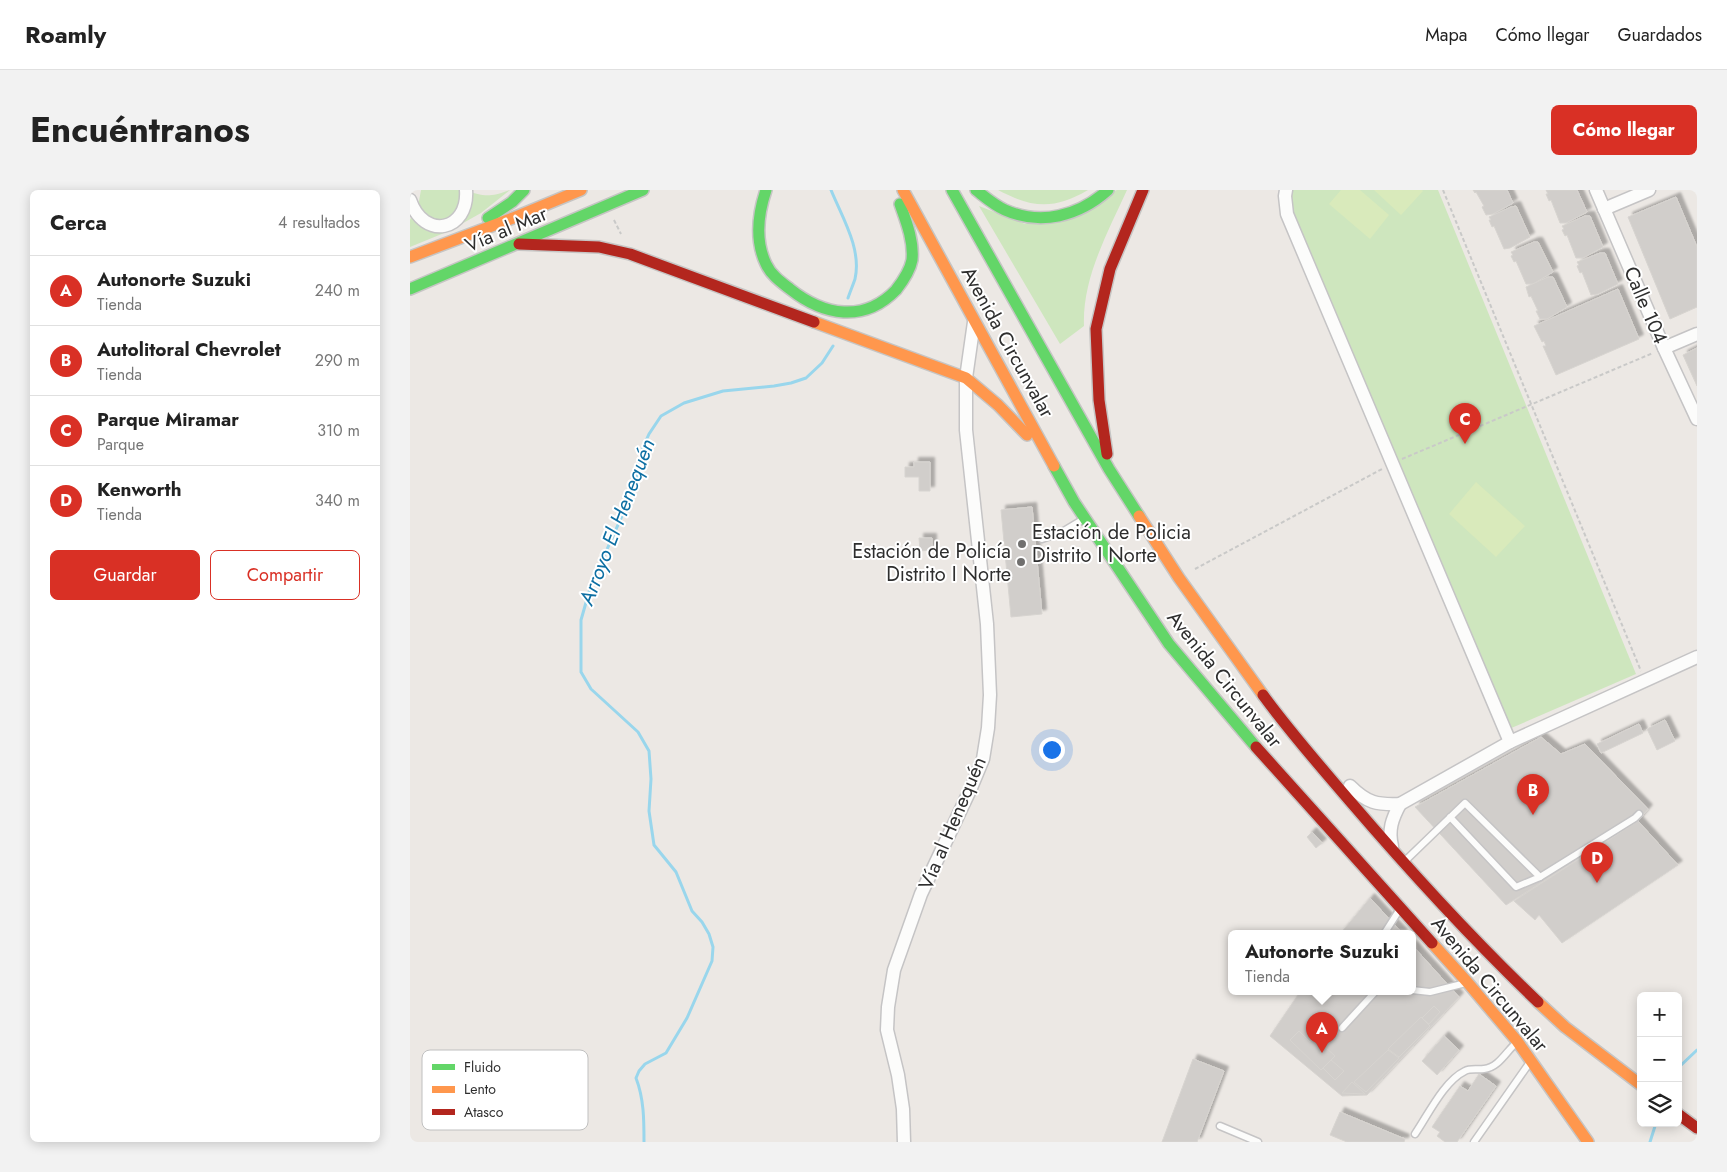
<!DOCTYPE html>
<html lang="es">
<head>
<meta charset="utf-8">
<style>
  body { margin:0; font-family:Jost,sans-serif; background:#f2f2f2; color:#222 }
  .controls { position:absolute; right:15px; bottom:15px; display:grid; overflow:hidden; border-radius:8px; box-shadow:0 2px 12px #0003 }
  .controls button { width:45px; height:45px; display:grid; place-items:center; padding:0; border:0; border-bottom:1px solid #e0e0e0; background:#fff; color:#222; font:25px sans-serif }
  .you { position:absolute; left:641px; top:559px; width:18px; height:18px; margin:-12px; border:4px solid #fff; border-radius:50%; background:#1a73e8; box-shadow:0 0 0 8px #1a73e833 }
  .badge { display:grid; place-items:center; width:32px; height:32px; border-radius:50%; background:#d93025; color:#fff; font-size:16px; font-weight:700 }
  .pin { position:absolute; translate:-50% -41px; filter:drop-shadow(0 1px 2px #0008) }
  .pin::after { content:''; position:absolute; top:26px; width:18px; height:15px; background:inherit; clip-path:polygon(0 0,100% 0,50% 100%) }
  .popup { position:absolute; left:818px; top:740px; width:188px; height:65px; box-sizing:border-box; display:grid; place-content:center; border-radius:8px; background:#fff; filter:drop-shadow(0 1px 4px #0005); font-size:16px; white-space:nowrap; color:#767676 }
  .popup b { font-size:19px; color:#222 }
  .popup::after { content:''; position:absolute; left:50%; top:100%; margin-left:-10px; border:10px solid transparent; border-top-color:#fff }
  .list { margin:0; padding:0; list-style:none }
  h2 { display:flex; justify-content:space-between; align-items:center; height:65px; margin:0; padding:0 20px; font-size:21px }
  h2 small { font-size:16px; font-weight:400; color:#767676 }
  .list li { display:grid; grid-template-columns:32px 1fr auto; gap:15px; align-items:center; box-sizing:border-box; height:70px; padding:0 20px; border-top:1px solid #e0e0e0 }
  .list b { display:block; font-size:19px; white-space:nowrap }
  .list p { margin:0; font-size:16px; white-space:nowrap; color:#767676 }
  .list em { font-size:16px; font-style:normal; color:#767676 }
  .actions { display:flex; gap:10px; padding:15px 20px }
  .actions a { flex:1; padding:11px 0; border:1px solid #d93025; border-radius:8px; text-align:center; font-size:18px; color:#d93025 }
  .actions .main { background:#d93025; color:#fff }
  .icon { flex:none; width:28px; height:28px; fill:none; stroke:currentColor; stroke-width:2; stroke-linecap:round; stroke-linejoin:round }
  .map { position:relative; flex:none; width:1287px; height:952px; overflow:hidden; border-radius:8px }
  header { display:flex; align-items:center; gap:30px; box-sizing:border-box; height:70px; padding:0 25px; background:#fff; border-bottom:1px solid #e0e0e0 }
  header strong { font-size:24px }
  nav { display:flex; gap:28px; margin-inline-start:auto; font-size:18px }
  .intro { display:flex; align-items:center; justify-content:space-between; box-sizing:border-box; height:120px; padding:0 30px }
  h1 { margin:0; font-size:35px }
  .button { padding:12px 22px; border-radius:8px; background:#d93025; color:#fff; font-size:18px; font-weight:700 }
  main { display:flex; gap:30px; padding:0 30px }
  aside { flex:1; background:#fff; border-radius:8px; box-shadow:0 2px 12px #0003 }
  .map>svg:first-child { display:block }
  .green { fill:#cee6be }
  .pitch { fill:#d9eabb }
  .lines { fill:none; stroke-linecap:round; stroke-linejoin:round }
  .stream { stroke:#99d6ec; stroke-width:3 }
  .building { fill:#d1cecb; stroke:#d7d4d0; filter:url(#shadow) }
  .lane-casing { stroke:#c5c4c5; stroke-width:9 }
  .street-casing { stroke:#c5c4c5; stroke-width:15 }
  .fast-casing { stroke:#c6c5c4; stroke-width:14 }
  .slow-casing { stroke:#c6c5c4; stroke-width:14 }
  .jam-casing { stroke:#c6c5c4; stroke-width:14 }
  .path { stroke:#c9c9c8; stroke-width:2; stroke-dasharray:4 2.5; stroke-linecap:butt }
  .lane { stroke:#fcfcfb; stroke-width:6 }
  .street { stroke:#fcfcfb; stroke-width:12 }
  .fast { stroke:#63d668; stroke-width:11 }
  .slow { stroke:#ff974d; stroke-width:11 }
  .jam { stroke:#b3261e; stroke-width:11 }
  .poi-dot { fill:#706f6e; stroke:#fff; stroke-width:2 }
  .labels { text-anchor:middle; stroke-width:4; stroke-linejoin:round; paint-order:stroke }
  .street-label { font-size:20px; fill:#2e2e2e; stroke:#fff }
  .poi-label { font-size:20px; fill:#2e2e2e; stroke:#fff; text-anchor:start }
  .water-label { font-size:21px; font-style:italic; fill:#0d6fa3; stroke:#fff }
  .key { fill:#fff; stroke:#c0c0c0; stroke-width:1 }
  .key-label { font-size:14px; fill:#2e2e2e }
</style>
</head>
<body>
<header>
<strong>Roamly</strong>
<nav><a>Mapa</a><a>Cómo llegar</a><a>Guardados</a></nav>
</header>
<div class="intro"><h1>Encuéntranos</h1><a class="button">Cómo llegar</a></div>
<main>
<aside>
<h2>Cerca<small>4 resultados</small></h2>
<ul class="list">
<li><span class="badge">A</span><div><b>Autonorte Suzuki</b><p>Tienda</p></div><em>240 m</em></li>
<li><span class="badge">B</span><div><b>Autolitoral Chevrolet</b><p>Tienda</p></div><em>290 m</em></li>
<li><span class="badge">C</span><div><b>Parque Miramar</b><p>Parque</p></div><em>310 m</em></li>
<li><span class="badge">D</span><div><b>Kenworth</b><p>Tienda</p></div><em>340 m</em></li>
</ul>
<div class="actions"><a class="main">Guardar</a><a>Compartir</a></div>
</aside>
<div class="map">
<svg width="1287" height="952" viewBox="0 0 1287 952">
  <defs>
    <filter id="shadow"><feDropShadow dx="4.5" dy="-4.5" stdDeviation="1" flood-color="#0004"/></filter>
  </defs>
  <rect width="100%" height="100%" fill="#ece8e4"/>
  <g class="green">
    <path d="M11 0C23 0 39 0 51 0 75 5 75 9 100 0L71 23 39 41 0 57V30L9 11Z"/>
    <path d="M588 0H678C644 20 622 18 588 0Z"/>
    <path d="M707 0H717C698 42 672 88 674 136L650 154 569 16 615 34Z"/>
    <polygon points="880,0 1028,0 1226,484 1099,539 881,24"/>
  </g>
  <g class="pitch">
    <polygon points="931,0 950,0 979,25 960,49 919,14"/>
    <polygon points="964,0 1012,0 1013,1 991,25"/>
    <polygon points="1066,292 1115,336 1086,367 1039,324"/>
  </g>
  <g class="lines">
    <g class="stream">
      <path d="M421 0C432 27 452 59 445 89 443 95 440 102 438 108"/>
      <polyline points="1268,878 1287,860"/>
      <path d="M234 952C234 930 234 909 226 888L229 881 235 874 256 863 277 828 302 771 303 757 299 744 292 732 282 721 266 682 244 655 239 621 241 589 239 561 228 542 181 499 171 482V430L181 395 225 297 229 271 234 255 239 244 251 226 274 213 313 201 364 196 381 193 396 188 412 173 423 156"/>
      <polyline points="1240,952 1246,933"/>
    </g>
  </g>
  <g class="building">
    <polygon points="1063,0 1097,0 1103,13 1083,24 1076,25 1072,17 1074,16 1066,2 1065,3"/>
    <polygon points="1136,0 1167,0 1177,22 1156,33 1150,33 1141,10 1139,11 1136,4 1138,4"/>
    <polygon points="1266,7 1287,57 1287,117 1260,129 1218,27"/>
    <polygon points="1106,16 1120,47 1100,58 1094,59 1084,36 1082,37 1079,30 1081,30 1079,27 1101,17"/>
    <polygon points="1175,26 1180,26 1193,57 1173,68 1166,68 1157,45 1155,46 1152,40 1154,39 1152,36"/>
    <polygon points="1124,52 1128,52 1143,82 1123,94 1116,94 1106,71 1104,72 1101,66 1103,65 1101,62"/>
    <polygon points="1190,63 1195,63 1208,94 1188,104 1181,105 1172,82 1170,83 1167,76 1169,75 1167,72"/>
    <polygon points="1138,87 1143,87 1157,117 1137,129 1130,129 1126,121 1128,121 1121,106 1119,107 1116,97"/>
    <polygon points="1208,99 1229,149 1146,185 1133,156 1136,156 1134,151 1132,152 1124,136"/>
    <polygon points="1287,158 1287,196 1273,165"/>
    <polygon points="504,272 520,272 520,301 509,301 509,287 495,287 495,277 504,277"/>
    <polygon points="622,317 632,424 601,427 591,320"/>
    <polygon points="509,348 522,348 522,360 510,361"/>
    <polygon points="1255,530 1265,551 1247,560 1237,539"/>
    <polygon points="1229,534 1233,543 1191,563 1187,554"/>
    <polygon points="1131,547 1151,564 1175,554 1238,619 1228,631 1096,715 1005,617"/>
    <polygon points="1228,631 1268,675 1152,753 1129,725 1125,730 1104,711"/>
    <polygon points="902,642 912,653 906,658 897,647"/>
    <polygon points="960,708 993,744 930,744"/>
    <polygon points="1002,755 1049,807 957,905 932,906 860,846 890,802 1002,802"/>
    <polygon points="1024,816 1030,822 1019,834 1012,828"/>
    <polygon points="1011,827 1020,836 989,867 978,859"/>
    <polygon points="889,841 900,852 904,847 925,866 911,880 880,850"/>
    <polygon points="1034,846 1049,860 1027,885 1012,871"/>
    <polygon points="978,860 989,868 956,902 944,892"/>
    <polygon points="783,869 814,881 787,952 752,952"/>
    <polygon points="921,870 934,881 925,890 913,878"/>
    <polygon points="1069,884 1086,896 1047,952 1035,952 1027,946 1030,942 1022,937 1050,896 1058,901"/>
    <polygon points="942,892 955,904 932,903"/>
    <polygon points="930,922 995,949 994,952 937,952 920,945"/>
  </g>
  <g class="lines">
    <defs>
      <g id="lane">
        <polyline points="632,349 652,342 672,330"/>
        <polyline points="996,670 1055,613 1130,687 1106,697 1040,627"/>
        <polyline points="1130,687 1225,628 1229,624"/>
        <polyline points="974,744 988,722"/>
        <polyline points="1002,800 1020,802 1052,794"/>
        <polyline points="932,838 965,802"/>
        <polyline points="810,936 848,952"/>
        <path d="M1005 944C1018 925 1034 891 1055 881 1060 878 1068 880 1074 879 1087 878 1095 864 1103 856"/>
        <polyline points="1064,952 1118,875"/>
      </g>
      <g id="street">
        <polyline points="876,0 875,6 877,24 1100,552"/>
        <polyline points="1186,0 1254,158 1287,229"/>
        <path d="M0 10C14 51 59 41 56 0"/>
        <polyline points="1194,19 1239,0"/>
        <polyline points="1254,158 1287,144"/>
        <path d="M940 596C957 613 967 615 990 614L1100 552 1287 467"/>
        <path d="M982 656C978 640 982 629 990 614"/>
        <polyline points="494,952 493,919 488,885 477,840 478,817 484,780 511,704 561,598 573,569 578,538 580,505 577,434 556,240 556,188 564,132"/>
      </g>
      <g id="fast">
        <path d="M356 0C348 24 345 51 356 74 361 85 371 92 380 99 414 126 454 133 486 100 493 91 500 81 502 70 504 51 496 31 490 14"/>
        <polyline points="542,0 699,279 729,326"/>
        <path d="M566 0C575 7 584 15 595 20 631 36 669 26 698 0"/>
        <polyline points="78,28 102,12 114,0"/>
        <polyline points="0,99 233,0"/>
        <polyline points="644,276 664,312 759,454 846,557"/>
      </g>
      <g id="slow">
        <polyline points="493,0 644,276"/>
        <polyline points="0,67 103,28 171,0"/>
        <polyline points="404,132 556,188 588,215 617,245"/>
        <polyline points="729,326 769,388 853,505"/>
        <polyline points="1022,753 1058,793 1107,851 1178,952"/>
        <polyline points="1128,812 1155,837 1231,895"/>
      </g>
      <g id="jam">
        <polyline points="109,54 189,57 220,64 404,132"/>
        <polyline points="697,264 689,210 686,139 700,79 733,0"/>
        <path d="M853 505C880 542 910 576 939 610 999 680 1061 748 1128 812"/>
        <polyline points="846,557 1022,753"/>
        <polyline points="1268,924 1287,938"/>
      </g>
    </defs>
    <use href="#lane" class="lane-casing"/>
    <use href="#street" class="street-casing"/>
    <use href="#fast" class="fast-casing"/>
    <use href="#slow" class="slow-casing"/>
    <use href="#jam" class="jam-casing"/>
    <g class="path">
      <polyline points="1033,0 1231,481"/>
      <polyline points="204,30 211,44"/>
      <polyline points="992,269 1243,163"/>
      <polyline points="785,379 972,279"/>
    </g>
    <use href="#lane" class="lane"/>
    <use href="#street" class="street"/>
    <use href="#fast" class="fast"/>
    <use href="#slow" class="slow"/>
    <use href="#jam" class="jam"/>
  </g>
  <g class="poi-dot">
    <circle cx="612" cy="354" r="5"/>
    <circle cx="611" cy="372" r="5"/>
  </g>
  <g class="labels">
    <g class="street-label">
      <text transform="translate(96 39) rotate(-23)" y="7">Vía al Mar</text>
      <text transform="translate(1236 115) rotate(67)" y="7">Calle 104</text>
      <text transform="translate(598 152) rotate(61)" y="7">Avenida Circunvalar</text>
      <text transform="translate(815 489) rotate(51)" y="7">Avenida Circunvalar</text>
      <text transform="translate(542 633) rotate(-67)" y="7">Vía al Henequén</text>
      <text transform="translate(1080 794) rotate(50)" y="7">Avenida Circunvalar</text>
    </g>
    <g class="poi-label">
      <text x="622" y="349">Estación de Policia<tspan x="622" dy="23">Distrito I Norte</tspan></text>
      <text x="601" y="368" text-anchor="end">Estación de Policía<tspan x="601" dy="23">Distrito I Norte</tspan></text>
    </g>
    <g class="water-label">
      <text transform="translate(207 332) rotate(-69)" y="7">Arroyo El Henequén</text>
    </g>
  </g>
  <rect x="12" y="860" width="166" height="80" rx="8" class="key"/>
  <rect x="22" y="874" width="23" height="6" fill="#63d668"/>
  <rect x="22" y="896" width="23" height="7" fill="#ff974d"/>
  <rect x="22" y="919" width="23" height="6" fill="#b3261e"/>
  <g class="key-label">
    <text x="54" y="882">Fluido</text>
    <text x="54" y="904">Lento</text>
    <text x="54" y="927">Atasco</text>
  </g>
</svg>
<div class="controls">
<button>+</button>
<button>−</button>
<button><svg class="icon" aria-label="layers" viewBox="0 0 24 24"><path d="M12 4l9 5-9 5-9-5zM3 14l9 5 9-5"/></svg></button>
</div>
<div class="you"></div>
<div class="pin badge" style="left:912px;top:863px">A</div>
<div class="popup"><b>Autonorte Suzuki</b>Tienda</div>
<div class="pin badge" style="left:1123px;top:625px">B</div>
<div class="pin badge" style="left:1055px;top:254px">C</div>
<div class="pin badge" style="left:1187px;top:693px">D</div>
</div>
</main>
</body>
</html>
